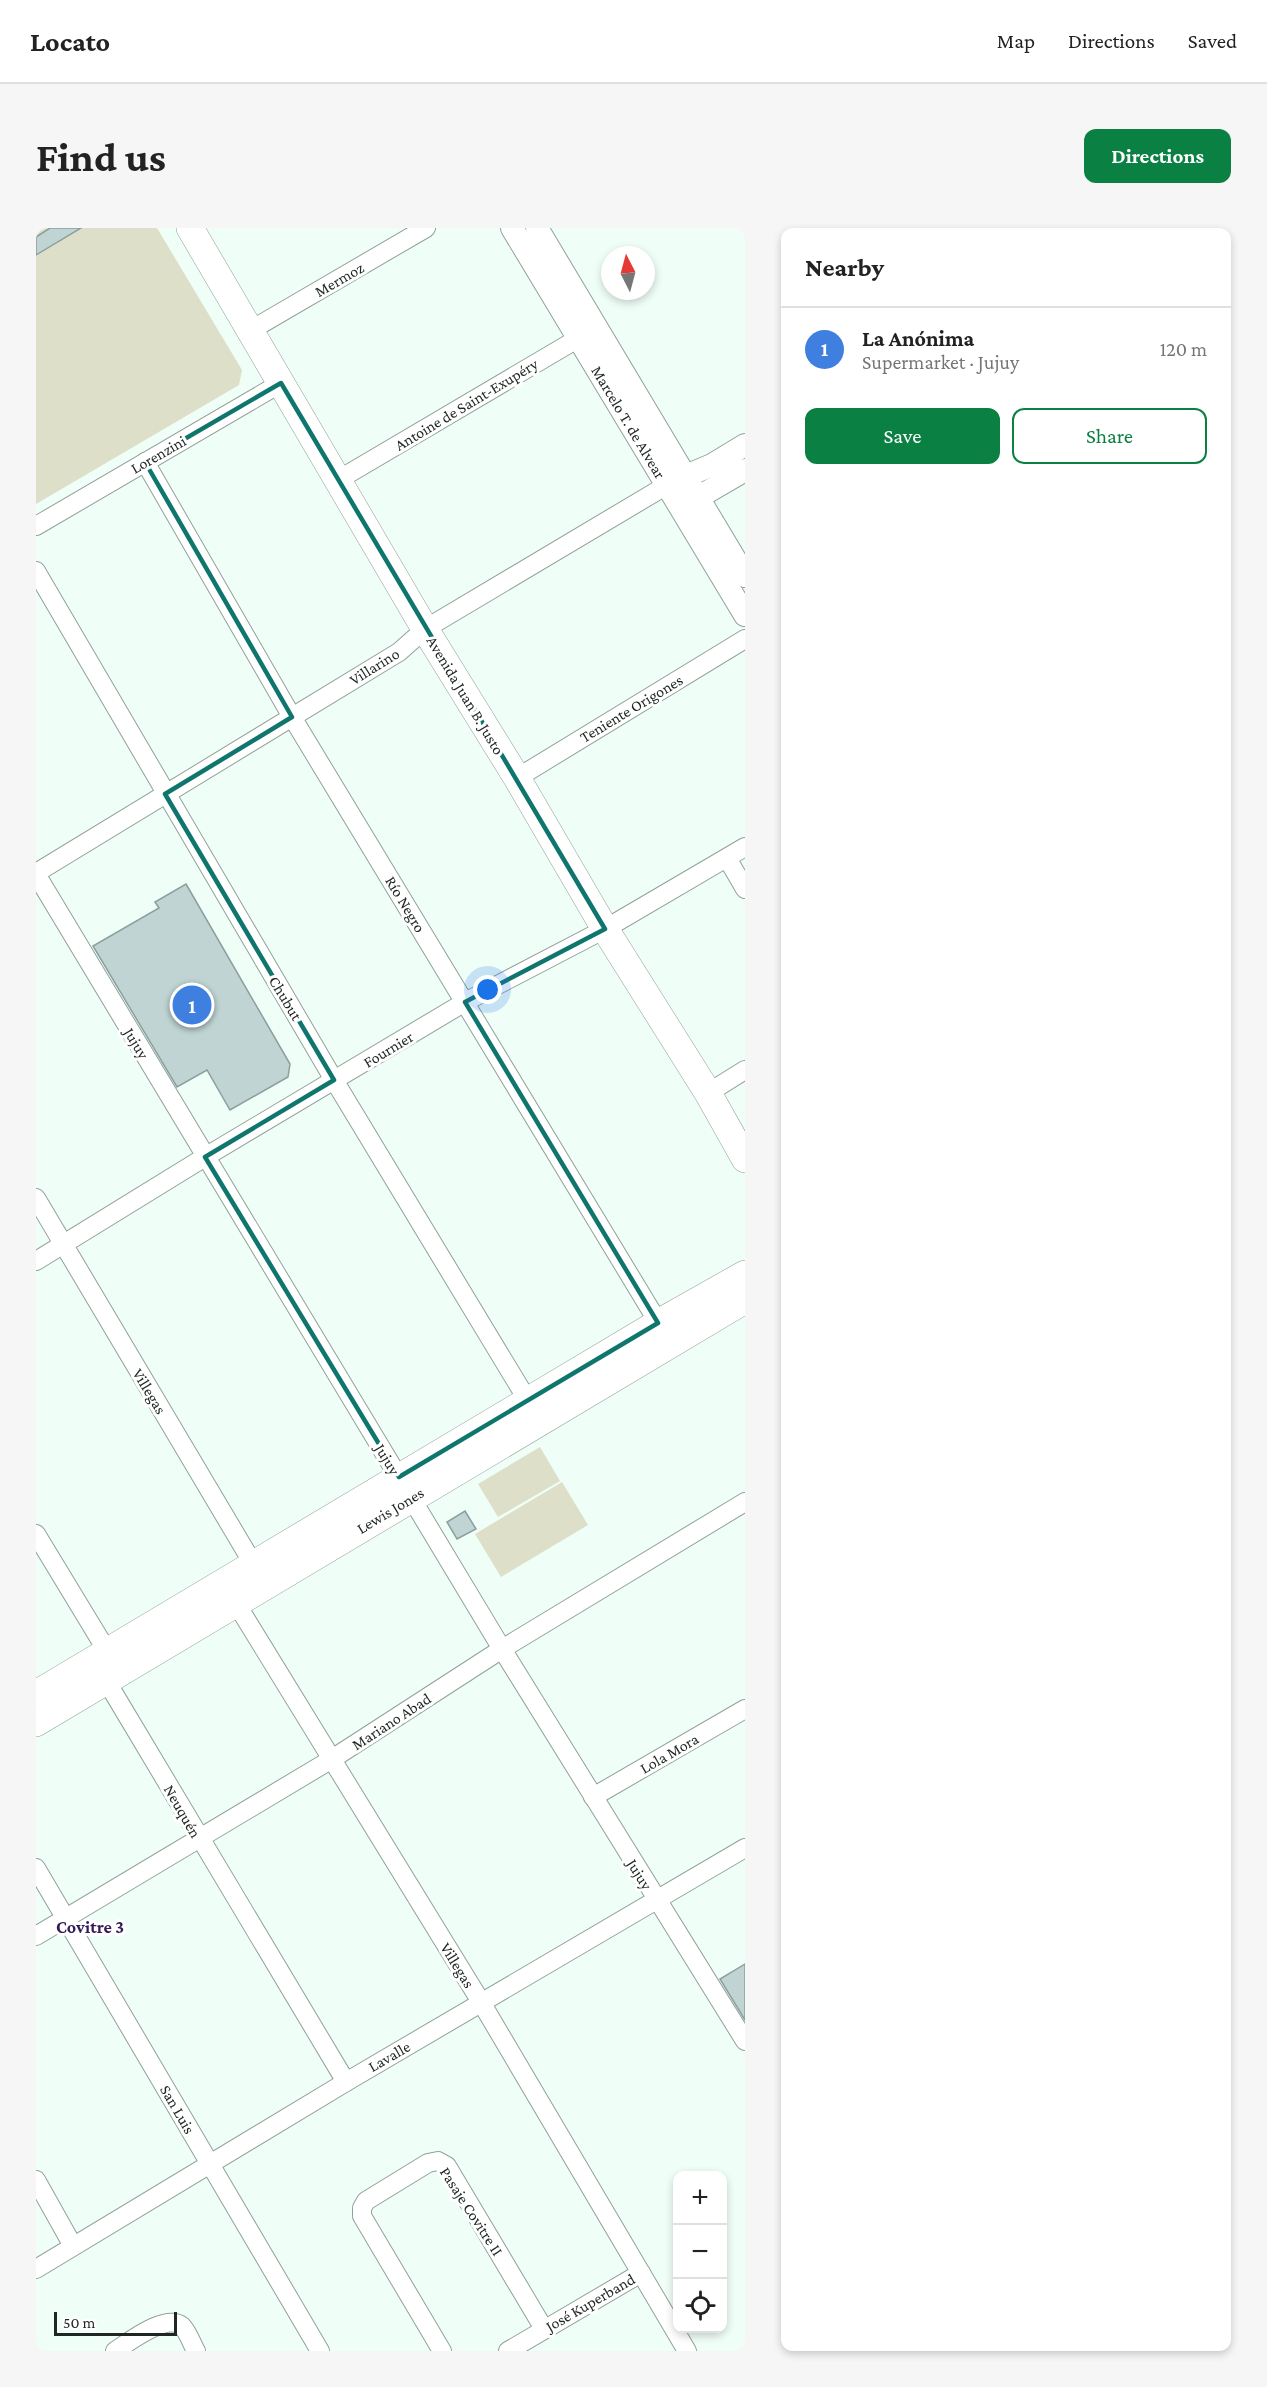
<!DOCTYPE html>
<html lang="en">
<head>
<meta charset="utf-8">
<style>
  body { margin:0; font-family:"Crimson Pro",serif; background:#f6f6f6; color:#222 }
  .controls { position:absolute; right:18px; bottom:18px; display:grid; overflow:hidden; border-radius:12px; box-shadow:0 3px 9px #0003 }
  .controls button { width:54px; height:54px; display:grid; place-items:center; padding:0; border:0; border-bottom:2px solid #e0e0e0; background:#fff; color:#222; font:30px sans-serif }
  .compass { position:absolute; left:565px; top:18px; width:54px; height:54px; border-radius:50%; background:#fff; box-shadow:0 3px 9px #0003; rotate:354deg }
  .scale { position:absolute; left:18px; bottom:15px; width:123px; box-sizing:border-box; padding-left:6px; border:3px solid #1f2623; border-top:0; font-size:16px; line-height:21px; white-space:nowrap; color:#1f2623; -webkit-text-stroke:4px #fff; paint-order:stroke }
  .you { position:absolute; left:452px; top:762px; width:21px; height:21px; margin:-15px; border:4px solid #fff; border-radius:50%; background:#1a73e8; box-shadow:0 0 0 9px #1a73e833 }
  .badge { display:grid; place-items:center; width:39px; height:39px; border-radius:50%; background:#0b8043; color:#fff; font-size:20px; font-weight:700 }
  .pin { position:absolute; translate:-50% -50%; border:3px solid #fff; box-shadow:0 2px 6px #0006 }
  .list { margin:0; padding:0; list-style:none }
  h2 { display:flex; justify-content:space-between; align-items:center; height:78px; margin:0; padding:0 24px; font-size:26px }
  h2 small { font-size:20px; font-weight:400; color:#767676 }
  .list li { display:grid; grid-template-columns:39px 1fr auto; gap:18px; align-items:center; box-sizing:border-box; height:84px; padding:0 24px; border-top:2px solid #e0e0e0 }
  .list b { display:block; font-size:22px; white-space:nowrap }
  .list p { margin:0; font-size:20px; white-space:nowrap; color:#767676 }
  .list em { font-size:20px; font-style:normal; color:#767676 }
  .actions { display:flex; gap:12px; padding:18px 24px }
  .actions a { flex:1; padding:14px 0; border:2px solid #0b8043; border-radius:12px; text-align:center; font-size:21px; color:#0b8043 }
  .actions .main { background:#0b8043; color:#fff }
  .icon { flex:none; width:33px; height:33px; fill:none; stroke:currentColor; stroke-width:2; stroke-linecap:round; stroke-linejoin:round }
  .map { position:relative; flex:none; width:709px; height:2123px; overflow:hidden; border-radius:12px }
  header { display:flex; align-items:center; gap:36px; box-sizing:border-box; height:84px; padding:0 30px; background:#fff; border-bottom:2px solid #e0e0e0 }
  header strong { font-size:28px }
  nav { display:flex; gap:33px; margin-inline-start:auto; font-size:21px }
  .intro { display:flex; align-items:center; justify-content:space-between; box-sizing:border-box; height:144px; padding:0 36px }
  h1 { margin:0; font-size:42px }
  .button { padding:15px 27px; border-radius:12px; background:#0b8043; color:#fff; font-size:21px; font-weight:700 }
  main { display:flex; gap:36px; padding:0 36px }
  aside { flex:1; background:#fff; border-radius:12px; box-shadow:0 3px 9px #0003 }
  .map>svg:first-child { display:block }
  .green { fill:#dddfc9 }
  .building { fill:#bfd4d3; stroke:#8b9f9d; stroke-width:1.5 }
  .lines { fill:none; stroke-linecap:round; stroke-linejoin:round }
  .minor-casing { stroke:#91a299; stroke-width:20 }
  .tertiary-casing { stroke:#91a299; stroke-width:24 }
  .secondary-casing { stroke:#91a299; stroke-width:28 }
  .minor { stroke:#fff; stroke-width:18 }
  .tertiary { stroke:#fff; stroke-width:22 }
  .secondary { stroke:#fff; stroke-width:27 }
  .marked { fill:none; stroke:#0f766e; stroke-width:4.5; stroke-linejoin:round }
  .labels { text-anchor:middle; stroke-width:6; stroke-linejoin:round; paint-order:stroke }
  .street-label { font-size:16px; fill:#1f2623; stroke:#fff }
  .neighbourhood-label { font-size:18px; font-weight:bold; fill:#331c56; stroke:#fff }
</style>
</head>
<body>
<header>
<strong>Locato</strong>
<nav><a>Map</a><a>Directions</a><a>Saved</a></nav>
</header>
<div class="intro"><h1>Find us</h1><a class="button">Directions</a></div>
<main>
<div class="map">
<svg width="709" height="2123" viewBox="0 0 709 2123">
  <rect width="100%" height="100%" fill="#effef7"/>
  <g class="green">
    <polygon points="0,0 121,0 206,142 203,157 0,276"/>
    <polygon points="504,1219 524,1253 462,1289 442,1256"/>
    <polygon points="526,1254 552,1297 465,1349 439,1306"/>
  </g>
  <g class="building">
    <polygon points="14,0 45,0 0,27 0,9"/>
    <polygon points="150,656 254,836 252,849 194,882 171,842 141,859 57,718 123,680 119,674"/>
    <polygon points="429,1283 440,1301 421,1311 411,1294"/>
    <polygon points="709,1736 709,1792 684,1751"/>
  </g>
  <g class="lines">
    <defs>
      <g id="minor">
        <polyline points="215,102 390,0"/>
        <polyline points="109,234 256,489 628,1104"/>
        <polyline points="302,252 553,104"/>
        <polyline points="0,298 245,155"/>
        <polyline points="0,343 298,852 498,1183"/>
        <polyline points="481,550 709,411"/>
        <polyline points="691,630 709,661"/>
        <polyline points="0,645 363,424 389,401 631,257"/>
        <polyline points="0,646 466,1421 709,1813"/>
        <polyline points="672,865 709,842"/>
        <polyline points="0,970 222,1344"/>
        <polyline points="0,1033 169,929 429,774 569,701 709,619"/>
        <polyline points="0,1306 71,1423 71,1454 310,1854"/>
        <polyline points="195,1367 445,1774 651,2123"/>
        <polyline points="557,1569 709,1481"/>
        <polyline points="0,1640 284,2123"/>
        <polyline points="0,1708 296,1531 466,1421 709,1274"/>
        <polyline points="0,1952 37,2018"/>
        <polyline points="0,2041 310,1854 709,1620"/>
        <path d="M79 2123C93 2114 130 2085 146 2098 152 2104 156 2116 160 2123"/>
        <polyline points="406,2123 326,1988 326,1980 330,1973 392,1935 402,1933 411,1938 508,2101"/>
        <polyline points="472,2123 605,2045"/>
      </g>
      <g id="tertiary">
        <polyline points="476,0 709,387"/>
        <polyline points="501,0 709,348"/>
        <polyline points="638,253 676,237 709,217"/>
        <polyline points="649,277 709,242"/>
      </g>
      <g id="secondary">
        <polyline points="154,0 389,401 481,550 569,701 672,865 709,931"/>
        <polyline points="0,1466 622,1095 709,1046"/>
        <polyline points="0,1495 709,1072"/>
      </g>
    </defs>
    <use href="#minor" class="minor-casing"/>
    <use href="#tertiary" class="tertiary-casing"/>
    <use href="#secondary" class="secondary-casing"/>
    <use href="#minor" class="minor"/>
    <use href="#tertiary" class="tertiary"/>
    <use href="#secondary" class="secondary"/>
  </g>
  <path class="marked" d="M245 155 569 701 429 774 622 1095 363 1249 169 929 298 852 129 566 256 489 109 234Z"/>
  <g class="labels">
    <g class="street-label">
      <text transform="translate(303 51) rotate(-30)" y="6">Mermoz</text>
      <text transform="translate(430 176) rotate(-31)" y="6">Antoine de Saint-Exupéry</text>
      <text transform="translate(593 194) rotate(59)" y="6">Marcelo T. de Alvear</text>
      <text transform="translate(122 226) rotate(-30)" y="6">Lorenzini</text>
      <text transform="translate(338 438) rotate(-32)" y="6">Villarino</text>
      <text transform="translate(430 467) rotate(59)" y="6">Avenida Juan B. Justo</text>
      <text transform="translate(595 480) rotate(-31)" y="6">Teniente Origones</text>
      <text transform="translate(370 676) rotate(59)" y="6">Río Negro</text>
      <text transform="translate(250 770) rotate(59)" y="6">Chubut</text>
      <text transform="translate(101 815) rotate(59)" y="6">Jujuy</text>
      <text transform="translate(352 821) rotate(-31)" y="6">Fournier</text>
      <text transform="translate(114 1163) rotate(59)" y="6">Villegas</text>
      <text transform="translate(352 1231) rotate(59)" y="6">Jujuy</text>
      <text transform="translate(354 1282) rotate(-31)" y="6">Lewis Jones</text>
      <text transform="translate(355 1493) rotate(-33)" y="6">Mariano Abad</text>
      <text transform="translate(633 1525) rotate(-30)" y="6">Lola Mora</text>
      <text transform="translate(147 1583) rotate(60)" y="6">Neuquén</text>
      <text transform="translate(604 1646) rotate(58)" y="6">Jujuy</text>
      <text transform="translate(422 1737) rotate(58)" y="6">Villegas</text>
      <text transform="translate(353 1828) rotate(-30)" y="6">Lavalle</text>
      <text transform="translate(142 1881) rotate(60)" y="6">San Luis</text>
      <text transform="translate(436 1983) rotate(57)" y="6">Pasaje Covitre II</text>
      <text transform="translate(554 2074) rotate(-30)" y="6">José Kuperband</text>
    </g>
    <g class="neighbourhood-label">
      <text x="54" y="1705">Covitre 3</text>
    </g>
  </g>
</svg>
<div class="controls">
<button>+</button>
<button>−</button>
<button><svg class="icon" aria-label="locate" viewBox="0 0 24 24"><circle cx="12" cy="12" r="6"/><path d="M12 2v4M12 18v4M2 12h4M18 12h4"/></svg></button>
</div>
<svg class="compass" viewBox="-18 -18 36 36"><path d="M0-13l5 13h-10z" fill="#e53935"/><path d="M0 13l5-13h-10z" fill="#767676"/></svg>
<div class="scale">50 m</div>
<div class="you"></div>
<div class="pin badge" style="left:156px;top:777px;background:#3f7fe0">1</div>
</div>
<aside>
<h2>Nearby<small></small></h2>
<ul class="list">
<li><span class="badge" style="background:#3f7fe0">1</span><div><b>La Anónima</b><p>Supermarket · Jujuy</p></div><em>120 m</em></li>
</ul>
<div class="actions"><a class="main">Save</a><a>Share</a></div>
</aside>
</main>
</body>
</html>
